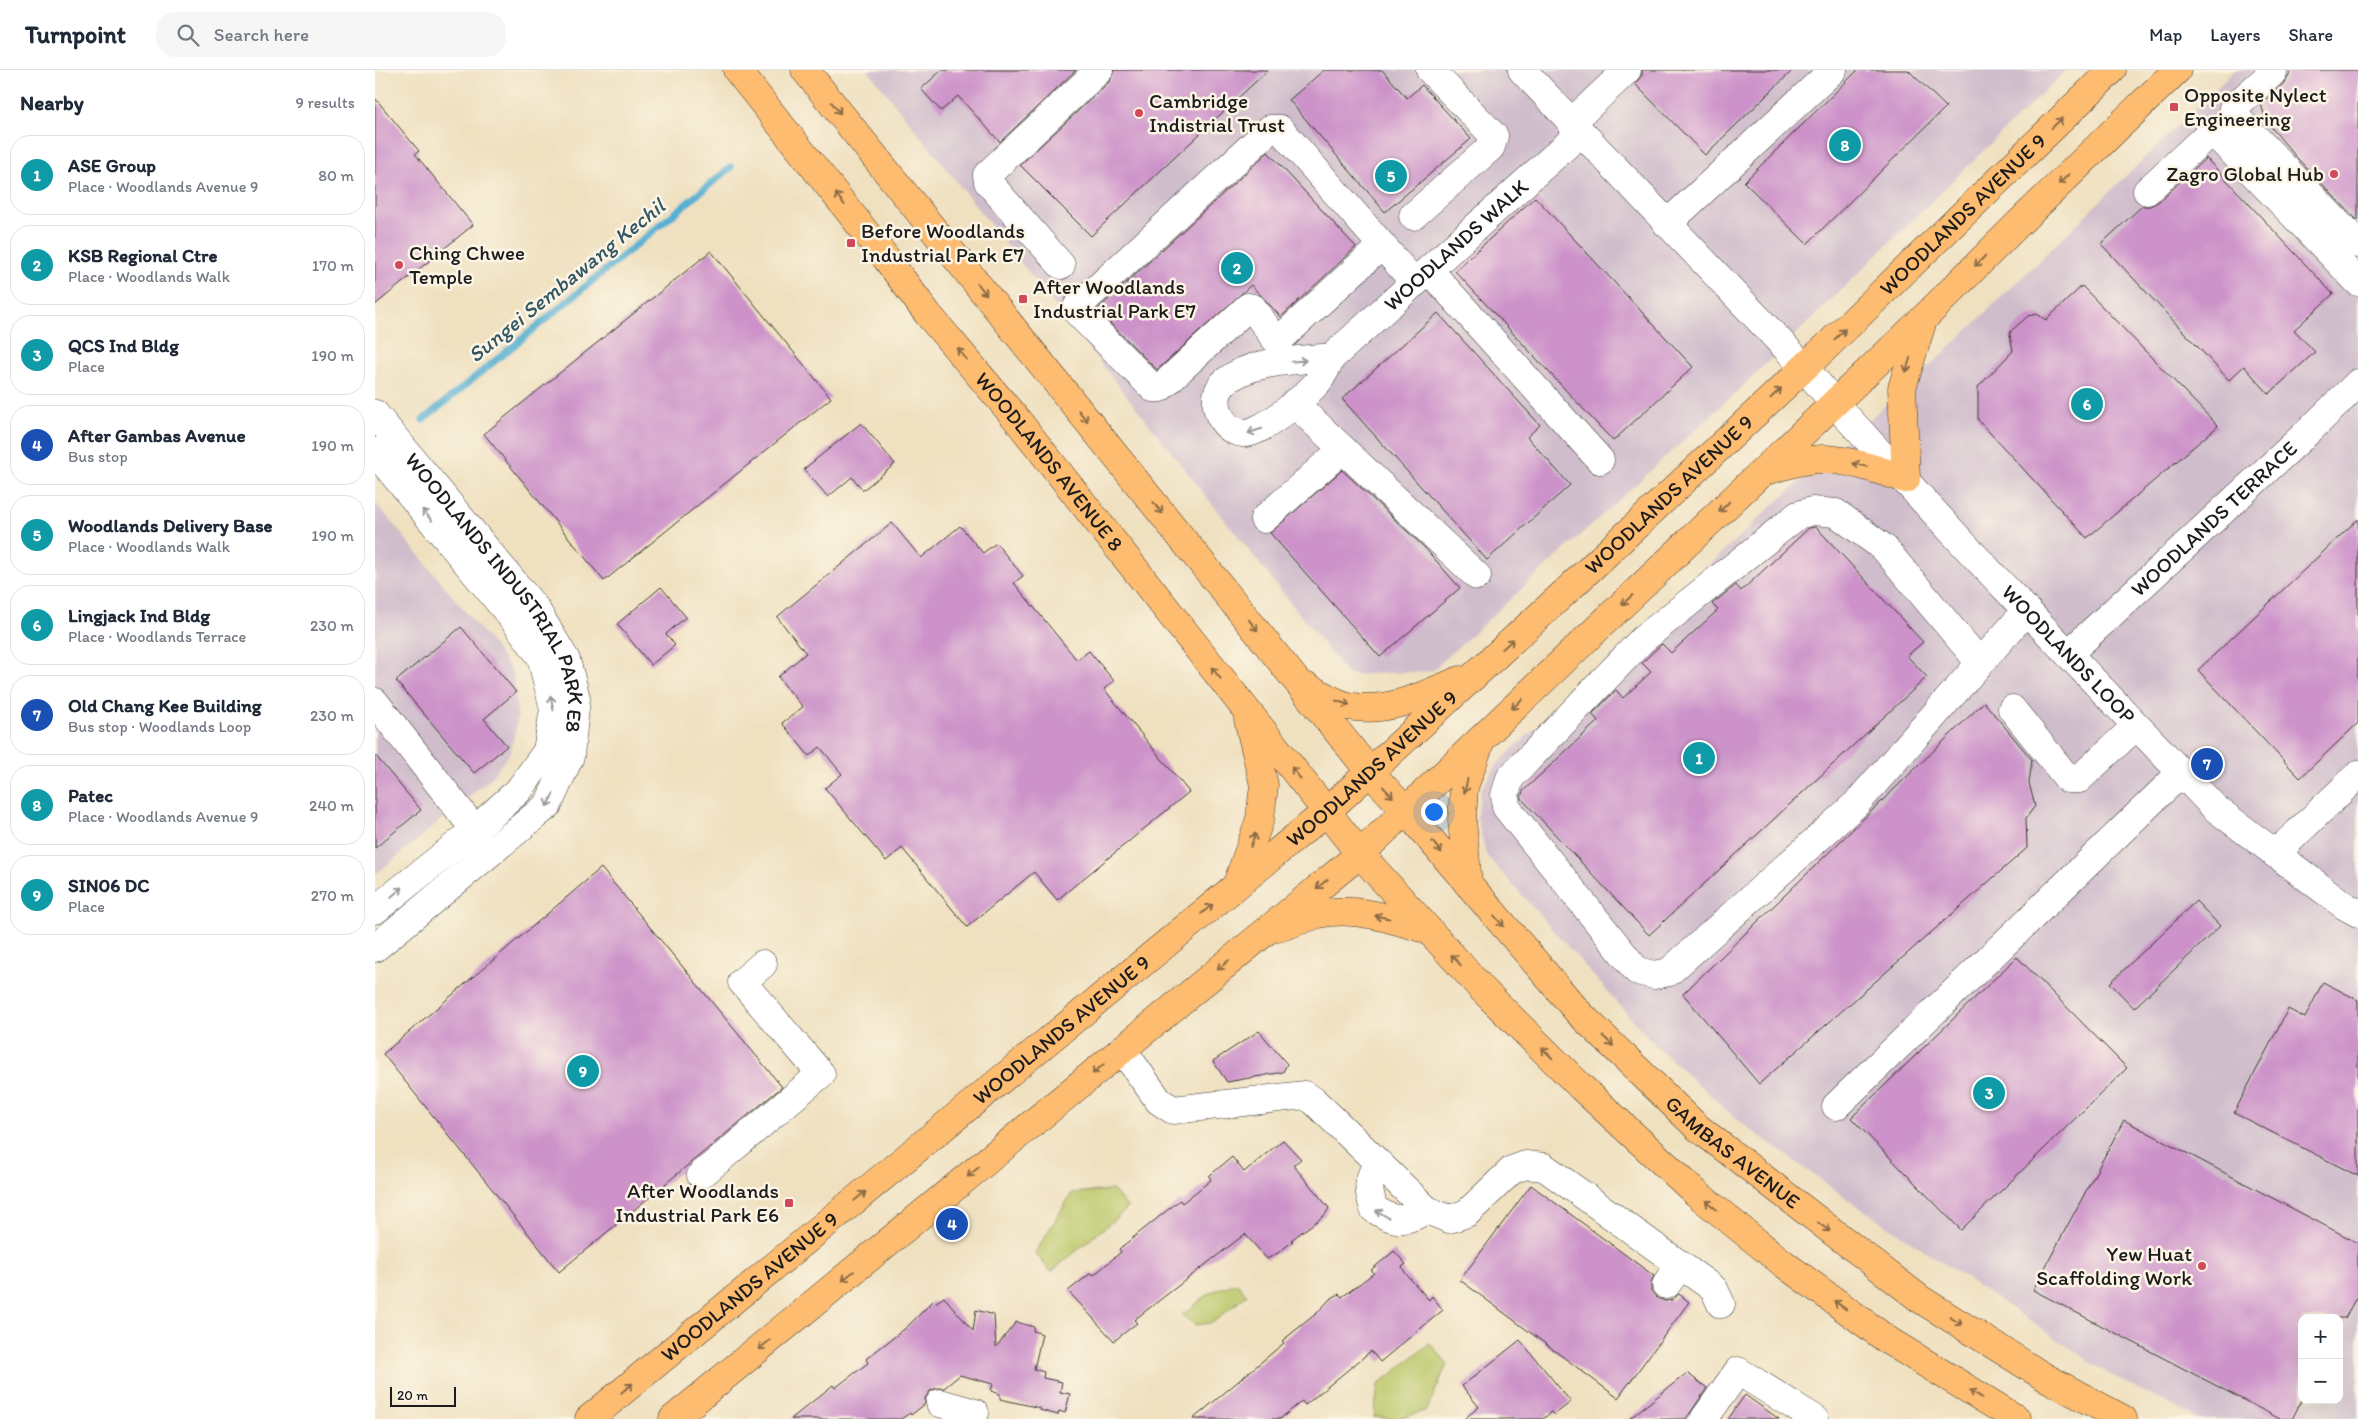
<!DOCTYPE html>
<html lang="en">
<head>
<meta charset="utf-8">
<style>
  body { margin:0; font-family:Itim,sans-serif; background:#f6f6f7; color:#1f2937 }
  .controls { position:absolute; right:15px; bottom:15px; display:grid; overflow:hidden; border-radius:10px; box-shadow:0 5px 20px #0002 }
  .controls button { width:45px; height:45px; display:grid; place-items:center; padding:0; border:0; border-bottom:1px solid #e0e1e3; background:#fff; color:#1f2937; font:25px sans-serif }
  .scale { position:absolute; left:15px; bottom:12px; width:66px; box-sizing:border-box; padding-left:5px; border:2px solid #1c1c1c; border-top:0; font-size:14px; line-height:18px; white-space:nowrap; color:#1c1c1c; -webkit-text-stroke:4px #fcf5e5; paint-order:stroke }
  .you { position:absolute; left:1058px; top:741px; width:18px; height:18px; margin:-12px; border:4px solid #fff; border-radius:50%; background:#1a73e8; box-shadow:0 0 0 8px #1a73e833 }
  .badge { display:grid; place-items:center; width:32px; height:32px; border-radius:50%; background:#ea580c; color:#fff; font-size:16px; font-weight:700 }
  .pin { position:absolute; translate:-50% -50%; border:2px solid #fff; box-shadow:0 1px 5px #0006 }
  .list { margin:0; padding:0; list-style:none }
  h2 { display:flex; justify-content:space-between; align-items:center; height:65px; margin:0; padding:0 20px; font-size:21px }
  h2 small { font-size:16px; font-weight:400; color:#747a83 }
  .list li { display:grid; grid-template-columns:32px 1fr auto; gap:15px; align-items:center; box-sizing:border-box; height:80px; margin:0 10px 10px; padding:0 10px; border:1px solid #e0e1e3; border-radius:20px }
  .list b { display:block; font-size:19px; white-space:nowrap }
  .list p { margin:0; font-size:16px; white-space:nowrap; color:#747a83 }
  .list em { font-size:16px; font-style:normal; color:#747a83 }
  .icon { flex:none; width:28px; height:28px; fill:none; stroke:currentColor; stroke-width:2; stroke-linecap:round; stroke-linejoin:round }
  .map { position:relative; flex:none; width:1983px; height:1349px; overflow:hidden }
  header { display:flex; align-items:center; gap:30px; box-sizing:border-box; height:70px; padding:0 25px; background:#fff; border-bottom:1px solid #e0e1e3 }
  header strong { font-size:24px }
  nav { display:flex; gap:28px; margin-inline-start:auto; font-size:18px }
  .search { width:350px; height:45px; background:#f6f6f7; display:flex; align-items:center; gap:12px; box-sizing:border-box; padding:0 18px; border-radius:20px; color:#747a83; font-size:19px }
  main { display:flex }
  aside { flex:1; background:#fff }
  .map>svg:first-child { display:block }
  .industrial { fill:#d0bdcc; fill-rule:evenodd }
  .green { fill:#bbc769; stroke:#6c7242 }
  .lines { fill:none; stroke-linecap:round; stroke-linejoin:round }
  .stream { stroke:#54afd2; stroke-width:7 }
  .building { fill:#cc92c9 }
  .minor-casing { stroke:#3c3934; stroke-width:29 }
  .major-casing { stroke:#3c3934; stroke-width:29 }
  .minor { stroke:#fff; stroke-width:28 }
  .major { stroke:#fdbc70; stroke-width:28 }
  .oneway { stroke:#8c6c46 }
  .oneway2 { stroke:#999 }
  .poi-dot { fill:#d1495b; stroke:#fcf5e5; stroke-width:2 }
  .labels { text-anchor:middle; stroke-width:5; stroke-linejoin:round; paint-order:stroke }
  .poi-label { font-size:21px; fill:#1c1c1c; stroke:#fcf5e5; text-anchor:start }
  .street-label { font-size:21px; fill:#1c1c1c; stroke:#fcf5e5 }
  .water-label { font-size:22px; font-style:italic; fill:#325765; stroke:#fcf5e5 }
</style>
</head>
<body>
<header>
<strong>Turnpoint</strong>
<div class="search"><svg class="icon" aria-label="search" viewBox="0 0 24 24"><circle cx="10" cy="10" r="6"/><path d="M15 15l6 6"/></svg>Search here</div>
<nav><a>Map</a><a>Layers</a><a>Share</a></nav>
</header>
<main>
<aside>
<h2>Nearby<small>9 results</small></h2>
<ul class="list">
<li><span class="badge" style="background:#0f9aa8">1</span><div><b>ASE Group</b><p>Place · Woodlands Avenue 9</p></div><em>80 m</em></li>
<li><span class="badge" style="background:#0f9aa8">2</span><div><b>KSB Regional Ctre</b><p>Place · Woodlands Walk</p></div><em>170 m</em></li>
<li><span class="badge" style="background:#0f9aa8">3</span><div><b>QCS Ind Bldg</b><p>Place</p></div><em>190 m</em></li>
<li><span class="badge" style="background:#1a4fb4">4</span><div><b>After Gambas Avenue</b><p>Bus stop</p></div><em>190 m</em></li>
<li><span class="badge" style="background:#0f9aa8">5</span><div><b>Woodlands Delivery Base</b><p>Place · Woodlands Walk</p></div><em>190 m</em></li>
<li><span class="badge" style="background:#0f9aa8">6</span><div><b>Lingjack Ind Bldg</b><p>Place · Woodlands Terrace</p></div><em>230 m</em></li>
<li><span class="badge" style="background:#1a4fb4">7</span><div><b>Old Chang Kee Building</b><p>Bus stop · Woodlands Loop</p></div><em>230 m</em></li>
<li><span class="badge" style="background:#0f9aa8">8</span><div><b>Patec</b><p>Place · Woodlands Avenue 9</p></div><em>240 m</em></li>
<li><span class="badge" style="background:#0f9aa8">9</span><div><b>SIN06 DC</b><p>Place</p></div><em>270 m</em></li>
</ul>
</aside>
<div class="map">
<svg width="1983" height="1349" viewBox="0 0 1983 1349">
  <rect width="100%" height="100%" fill="#fcf5e5"/>
  <filter id="ink" filterUnits="userSpaceOnUse"><feTurbulence type="fractalNoise" baseFrequency=".02" numOctaves="2"/><feDisplacementMap in="SourceGraphic" scale="10" xChannelSelector="R" yChannelSelector="G"/><feConvolveMatrix kernelMatrix="1 2 1 2 8 2 1 2 1" color-interpolation-filters="sRGB"/></filter>
  <filter id="wash" filterUnits="userSpaceOnUse"><feTurbulence type="fractalNoise" baseFrequency=".0096" numOctaves="4" result="noise"/><feDisplacementMap in="SourceGraphic" scale="20" xChannelSelector="R" yChannelSelector="G"/><feGaussianBlur stdDeviation="1.12" result="paint"/><feColorMatrix in="noise" values="0 0 0 0 0 0 0 0 0 0 0 0 0 0 0 0 0 1.4 0 .05"/><feComposite in="paint" operator="in"/></filter>
  <g filter="url(#wash)">
    <rect width="100%" height="100%" fill="#efe0bf"/>
    <g class="industrial">
      <polygon points="493,0 1691,0 1367,317 1057,601 973,605"/>
      <path d="M1860 0H1983V1349H1823L1734 1304 1474 1130 1365 1052 1281 976 1111 785 1102 747 1106 719 1124 692 1394 439 1569 283ZM1927 1248H1964V1330H1927Z"/>
      <polygon points="0,432 118,575 138,604 143,648 136,681 116,708 0,805"/>
    </g>
    <g class="green">
      <polygon points="738,1120 753,1138 676,1202 660,1183 697,1123"/>
      <polygon points="862,1213 872,1225 837,1253 820,1255 807,1245 836,1222"/>
      <polygon points="1055,1273 1072,1294 1052,1340 1022,1349 999,1347 1003,1315"/>
    </g>
    <g class="lines">
      <polyline class="stream" points="48,350 356,97"/>
    </g>
    <g id="blocks">
      <g class="building">
        <polygon points="567,0 701,0 625,72 583,26 566,41 546,19"/>
        <polygon points="739,0 893,0 716,166 645,95 735,11"/>
        <polygon points="949,0 1007,0 1032,28 1047,15 1096,69 1010,142 914,30"/>
        <polygon points="1267,0 1418,0 1330,85 1260,14 1267,5"/>
        <polygon points="1483,0 1533,0 1571,37 1432,174 1369,112"/>
        <polygon points="1917,0 1983,0 1983,151 1922,88 1891,51 1886,34 1908,14"/>
        <polygon points="0,28 44,81 40,84 98,155 0,235"/>
        <polygon points="893,82 981,177 906,247 876,215 782,300 722,240"/>
        <polygon points="1831,88 1958,224 1919,260 1940,282 1894,324 1869,296 1854,310 1726,174 1767,136 1775,136 1783,132"/>
        <polygon points="1160,127 1318,297 1238,371 1080,201"/>
        <polygon points="336,181 456,328 229,511 109,364"/>
        <polygon points="1707,216 1843,356 1712,468 1603,350 1603,317 1638,281 1635,265 1636,261 1653,246 1662,244 1671,250"/>
        <polygon points="1063,243 1165,355 1152,367 1195,415 1112,490 967,329"/>
        <polygon points="486,353 520,394 488,420 477,407 453,427 429,399"/>
        <polygon points="967,400 1049,477 1085,518 1005,587 895,463"/>
        <polygon points="1983,449 1983,653 1925,708 1823,600"/>
        <polygon points="517,453 546,488 585,456 608,483 621,473 648,506 639,513 702,590 714,581 739,611 729,619 814,722 682,830 659,802 592,857 527,778 511,791 450,718 467,704 445,677 434,686 407,653 428,637 403,607 431,583 402,547"/>
        <polygon points="1441,457 1548,572 1532,586 1552,607 1274,865 1146,728 1148,721 1223,651 1217,644 1241,620 1248,628 1276,602 1267,593 1278,582 1287,574 1296,583 1343,540 1337,534 1361,515 1366,521 1434,458"/>
        <polygon points="286,517 311,547 291,564 300,575 276,595 242,554"/>
        <polygon points="86,557 141,622 109,649 132,676 99,703 21,611"/>
        <polygon points="1609,632 1657,690 1654,713 1660,736 1651,748 1652,778 1384,1014 1308,924"/>
        <polygon points="0,685 46,740 0,778"/>
        <polygon points="226,798 407,1017 184,1202 8,984"/>
        <polygon points="1821,831 1845,856 1759,938 1735,913"/>
        <polygon points="1642,887 1752,998 1586,1160 1476,1048"/>
        <polygon points="1948,912 1983,930 1983,1106 1859,1043 1913,939 1930,948"/>
        <polygon points="884,961 912,994 908,1002 852,1012 838,991"/>
        <polygon points="1749,1050 1983,1173 1983,1224 1970,1248 1927,1248 1927,1330 1917,1349 1905,1349 1658,1220"/>
        <polygon points="908,1070 926,1089 918,1095 954,1138 950,1145 916,1170 918,1171 903,1183 892,1189 870,1164 759,1250 762,1253 739,1271 693,1221 716,1203 719,1205 746,1182 744,1179 805,1130 807,1133 836,1110 834,1106 857,1087 869,1102"/>
        <polygon points="1156,1115 1279,1206 1276,1213 1276,1221 1282,1228 1290,1231 1297,1230 1304,1224 1314,1232 1243,1328 1085,1210"/>
        <polygon points="1019,1181 1031,1194 1027,1197 1031,1204 1054,1230 1057,1226 1068,1240 1005,1292 996,1281 930,1335 927,1331 905,1349 818,1349 909,1273 907,1271 942,1243 955,1229 964,1224 967,1227 999,1203 996,1200"/>
        <polygon points="569,1227 598,1261 601,1240 619,1245 621,1277 641,1252 659,1257 658,1261 667,1264 659,1299 669,1302 668,1308 687,1312 685,1322 695,1324 690,1343 684,1341 683,1345 665,1340 665,1338 625,1329 625,1324 616,1321 618,1314 585,1305 569,1318 562,1318 555,1321 550,1328 550,1334 536,1345 535,1343 526,1349 416,1349 458,1315 460,1318 493,1293 491,1289 532,1257 558,1231 560,1233"/>
        <polygon points="1145,1270 1196,1332 1179,1345 1176,1342 1168,1349 1089,1349 1104,1337 1087,1316"/>
        <polygon points="1312,1303 1332,1318 1311,1349 1254,1349"/>
        <polygon points="1370,1325 1404,1349 1353,1349"/>
      </g>
    </g>
  </g>
  <g filter="url(#ink)">
    <use href="#blocks" fill-opacity="0" stroke="#3c3934" stroke-width="1"/>
    <g class="lines">
      <defs>
        <g id="minor">
          <path id="s1" d="M1147 0 1429 297 1459 333 1594 480 1840 738 1970 836 1983 843"/>
          <polyline points="1898,2 1858,38 1858,44 1983,174"/>
          <polyline points="1196,53 1252,0"/>
          <polyline points="1772,121 1829,68 1843,67 1983,212"/>
          <polyline points="1038,146 1116,77 1119,66 1055,0"/>
          <polyline points="1292,154 1458,0"/>
          <polyline points="1006,176 904,270 899,268 878,238 873,237 785,318 778,318 702,242 702,237 895,59 905,59 1040,213"/>
          <polyline points="686,195 613,112 612,105 724,0"/>
          <polyline points="1054,200 1225,390"/>
          <path id="s2" d="M957 287C923 291 879 289 851 311 832 326 844 361 868 363 886 365 929 327 942 313 948 306 952 296 957 287L1205 63"/>
          <polyline points="919,333 1102,506"/>
          <path id="s3" d="M0 344 160 538 191 590 201 628 195 686 173 735 0 878"/>
          <polyline points="0,382 139,550 166,587 179,639 172,681 144,720 100,760 0,840"/>
          <polyline points="889,449 968,379"/>
          <path id="s4" d="M1693 584 1936 359 1983 313"/>
          <polyline points="1605,593 1509,478 1461,443 1437,441 1423,445 1267,570 1135,708 1130,725 1131,737 1262,901 1279,905 1294,902 1481,734 1652,540"/>
          <polyline points="0,632 100,760"/>
          <polyline points="1637,639 1693,709 1704,709 1761,656"/>
          <polyline points="1900,784 1983,705"/>
          <polyline points="747,979 784,1031 798,1040 930,1025 939,1031 1052,1140 1074,1149 1092,1143 1137,1100 1151,1095 1169,1097 1339,1219 1346,1234"/>
          <polyline points="1461,1036 1806,703"/>
          <path d="M1003 1093C991 1111 993 1120 999 1139 1022 1153 1028 1152 1052 1140"/>
          <polyline points="326,1105 446,1004 367,912 388,894"/>
          <polyline points="1291,1215 1306,1195"/>
          <polyline points="565,1333 600,1343"/>
          <polyline points="1329,1349 1363,1301 1440,1349"/>
        </g>
        <g id="major">
          <path id="s5" d="M362 0 511 188 552 243 643 351 985 784 1108 920 1206 1017 1321 1123 1409 1194 1514 1271 1642 1349"/>
          <path id="s6" d="M430 0 995 702 1031 741 1203 942 1322 1057 1545 1229 1668 1306 1748 1349"/>
          <path d="M1388 402C1409 396 1431 388 1452 389 1479 391 1506 401 1531 409L1527 318 1547 253"/>
          <path d="M930 616C943 622 959 633 973 636 1013 644 1049 625 1085 610"/>
          <polyline points="862,814 885,749 889,715 873,649"/>
          <polyline points="1093,814 1087,750 1089,717 1105,673"/>
          <path d="M903 858C916 854 930 848 943 844 980 836 1018 849 1053 860"/>
          <path id="s7" d="M214 1349 951 742 1200 513 1451 277 1737 0"/>
          <polyline points="298,1349 985,784 1548,249 1640,157 1802,0"/>
        </g>
      </defs>
      <use href="#minor" class="minor-casing"/>
      <use href="#major" class="major-casing"/>
      <use href="#minor" class="minor"/>
      <use href="#major" class="major"/>
    </g>
    <defs><path id="oneway-shaft" d="M-6 0H5M1.5-3L5.5 0L1.5 3" fill="none" stroke-width="1.6" stroke-linecap="round" stroke-linejoin="round" transform="scale(1.25)"/></defs>
    <g class="oneway">
      <use href="#oneway-shaft" transform="translate(461 38) rotate(51)"/>
      <use href="#oneway-shaft" transform="translate(1682 53) rotate(-44)"/>
      <use href="#oneway-shaft" transform="translate(1689 109) rotate(136)"/>
      <use href="#oneway-shaft" transform="translate(465 129) rotate(-128)"/>
      <use href="#oneway-shaft" transform="translate(1605 191) rotate(135)"/>
      <use href="#oneway-shaft" transform="translate(607 219) rotate(51)"/>
      <use href="#oneway-shaft" transform="translate(1465 264) rotate(-44)"/>
      <use href="#oneway-shaft" transform="translate(587 284) rotate(-130)"/>
      <use href="#oneway-shaft" transform="translate(1533 295) rotate(107)"/>
      <use href="#oneway-shaft" transform="translate(1401 323) rotate(-44)"/>
      <use href="#oneway-shaft" transform="translate(708 346) rotate(51)"/>
      <use href="#oneway-shaft" transform="translate(1485 395) rotate(-166)"/>
      <use href="#oneway-shaft" transform="translate(1349 437) rotate(135)"/>
      <use href="#oneway-shaft" transform="translate(783 438) rotate(51)"/>
      <use href="#oneway-shaft" transform="translate(1252 530) rotate(138)"/>
      <use href="#oneway-shaft" transform="translate(878 555) rotate(51)"/>
      <use href="#oneway-shaft" transform="translate(1133 574) rotate(-42)"/>
      <use href="#oneway-shaft" transform="translate(841 603) rotate(-128)"/>
      <use href="#oneway-shaft" transform="translate(968 633) rotate(19)"/>
      <use href="#oneway-shaft" transform="translate(1142 634) rotate(136)"/>
      <use href="#oneway-shaft" transform="translate(921 703) rotate(-128)"/>
      <use href="#oneway-shaft" transform="translate(1091 716) rotate(102)"/>
      <use href="#oneway-shaft" transform="translate(1013 722) rotate(47)"/>
      <use href="#oneway-shaft" transform="translate(878 770) rotate(-70)"/>
      <use href="#oneway-shaft" transform="translate(1062 777) rotate(50)"/>
      <use href="#oneway-shaft" transform="translate(947 814) rotate(141)"/>
      <use href="#oneway-shaft" transform="translate(832 839) rotate(-39)"/>
      <use href="#oneway-shaft" transform="translate(1007 847) rotate(-168)"/>
      <use href="#oneway-shaft" transform="translate(1124 851) rotate(49)"/>
      <use href="#oneway-shaft" transform="translate(1081 890) rotate(-132)"/>
      <use href="#oneway-shaft" transform="translate(848 895) rotate(140)"/>
      <use href="#oneway-shaft" transform="translate(1233 971) rotate(44)"/>
      <use href="#oneway-shaft" transform="translate(1172 983) rotate(-135)"/>
      <use href="#oneway-shaft" transform="translate(723 999) rotate(140)"/>
      <use href="#oneway-shaft" transform="translate(598 1102) rotate(140)"/>
      <use href="#oneway-shaft" transform="translate(485 1126) rotate(-39)"/>
      <use href="#oneway-shaft" transform="translate(1336 1135) rotate(-141)"/>
      <use href="#oneway-shaft" transform="translate(1449 1157) rotate(37)"/>
      <use href="#oneway-shaft" transform="translate(473 1206) rotate(140)"/>
      <use href="#oneway-shaft" transform="translate(1465 1235) rotate(-144)"/>
      <use href="#oneway-shaft" transform="translate(1581 1251) rotate(32)"/>
      <use href="#oneway-shaft" transform="translate(389 1275) rotate(141)"/>
      <use href="#oneway-shaft" transform="translate(252 1318) rotate(-39)"/>
      <use href="#oneway-shaft" transform="translate(1601 1324) rotate(-149)"/>
    </g>
    <g class="oneway2">
      <use href="#oneway-shaft" transform="translate(924 291) rotate(-6)"/>
      <use href="#oneway-shaft" transform="translate(880 361) rotate(163)"/>
      <use href="#oneway-shaft" transform="translate(52 445) rotate(-130)"/>
      <use href="#oneway-shaft" transform="translate(177 633) rotate(-101)"/>
      <use href="#oneway-shaft" transform="translate(175 730) rotate(119)"/>
      <use href="#oneway-shaft" transform="translate(22 822) rotate(-40)"/>
      <use href="#oneway-shaft" transform="translate(1007 1144) rotate(-150)"/>
    </g>
  </g>
  <g class="poi-dot">
    <rect x="1794" y="32" width="10" height="10" rx="2.5"/>
    <circle cx="764" cy="43" r="5"/>
    <circle cx="1959" cy="104" r="5"/>
    <rect x="471" y="168" width="10" height="10" rx="2.5"/>
    <circle cx="24" cy="195" r="5"/>
    <rect x="643" y="224" width="10" height="10" rx="2.5"/>
    <rect x="409" y="1128" width="10" height="10" rx="2.5"/>
    <circle cx="1827" cy="1196" r="5"/>
  </g>
  <g class="labels">
    <g class="poi-label">
      <text x="1809" y="32">Opposite Nylect<tspan x="1809" dy="24">Engineering</tspan></text>
      <text x="774" y="38">Cambridge<tspan x="774" dy="24">Indistrial Trust</tspan></text>
      <text x="1949" y="111" text-anchor="end">Zagro Global Hub</text>
      <text x="486" y="168">Before Woodlands<tspan x="486" dy="24">Industrial Park E7</tspan></text>
      <text x="34" y="190">Ching Chwee<tspan x="34" dy="24">Temple</tspan></text>
      <text x="658" y="224">After Woodlands<tspan x="658" dy="24">Industrial Park E7</tspan></text>
      <text x="404" y="1128" text-anchor="end">After Woodlands<tspan x="404" dy="24">Industrial Park E6</tspan></text>
      <text x="1817" y="1191" text-anchor="end">Yew Huat<tspan x="1817" dy="24">Scaffolding Work</tspan></text>
    </g>
    <g class="street-label">
      <text dy="7" stroke="none"><textPath href="#s7" startOffset="1828">WOODLANDS AVENUE 9</textPath></text>
      <text dy="7" stroke="none"><textPath href="#s2" startOffset="466">WOODLANDS WALK</textPath></text>
      <text dy="7" stroke="none"><textPath href="#s5" startOffset="501">WOODLANDS AVENUE 8</textPath></text>
      <text dy="7" stroke="none"><textPath href="#s7" startOffset="1422">WOODLANDS AVENUE 9</textPath></text>
      <text dy="7" stroke="none"><textPath href="#s4" startOffset="199">WOODLANDS TERRACE</textPath></text>
      <text dy="7" stroke="none"><textPath href="#s3" startOffset="220">WOODLANDS INDUSTRIAL PARK E8</textPath></text>
      <text dy="7" stroke="none"><textPath href="#s1" startOffset="800">WOODLANDS LOOP</textPath></text>
      <text dy="7" stroke="none"><textPath href="#s7" startOffset="1018">WOODLANDS AVENUE 9</textPath></text>
      <text dy="7" stroke="none"><textPath href="#s7" startOffset="612">WOODLANDS AVENUE 9</textPath></text>
      <text dy="7" stroke="none"><textPath href="#s6" startOffset="1428">GAMBAS AVENUE</textPath></text>
      <text dy="7" stroke="none"><textPath href="#s7" startOffset="208">WOODLANDS AVENUE 9</textPath></text>
    </g>
    <g class="water-label">
      <text transform="translate(191 210) rotate(-39)" y="8">Sungei Sembawang Kechil</text>
    </g>
  </g>
</svg>
<div class="controls">
<button>+</button>
<button>−</button>
</div>
<div class="scale">20 m</div>
<div class="you"></div>
<div class="pin badge" style="left:1324px;top:688px;background:#0f9aa8">1</div>
<div class="pin badge" style="left:862px;top:198px;background:#0f9aa8">2</div>
<div class="pin badge" style="left:1614px;top:1023px;background:#0f9aa8">3</div>
<div class="pin badge" style="left:577px;top:1154px;background:#1a4fb4">4</div>
<div class="pin badge" style="left:1016px;top:106px;background:#0f9aa8">5</div>
<div class="pin badge" style="left:1712px;top:334px;background:#0f9aa8">6</div>
<div class="pin badge" style="left:1832px;top:694px;background:#1a4fb4">7</div>
<div class="pin badge" style="left:1470px;top:75px;background:#0f9aa8">8</div>
<div class="pin badge" style="left:208px;top:1001px;background:#0f9aa8">9</div>
</div>
</main>
</body>
</html>
